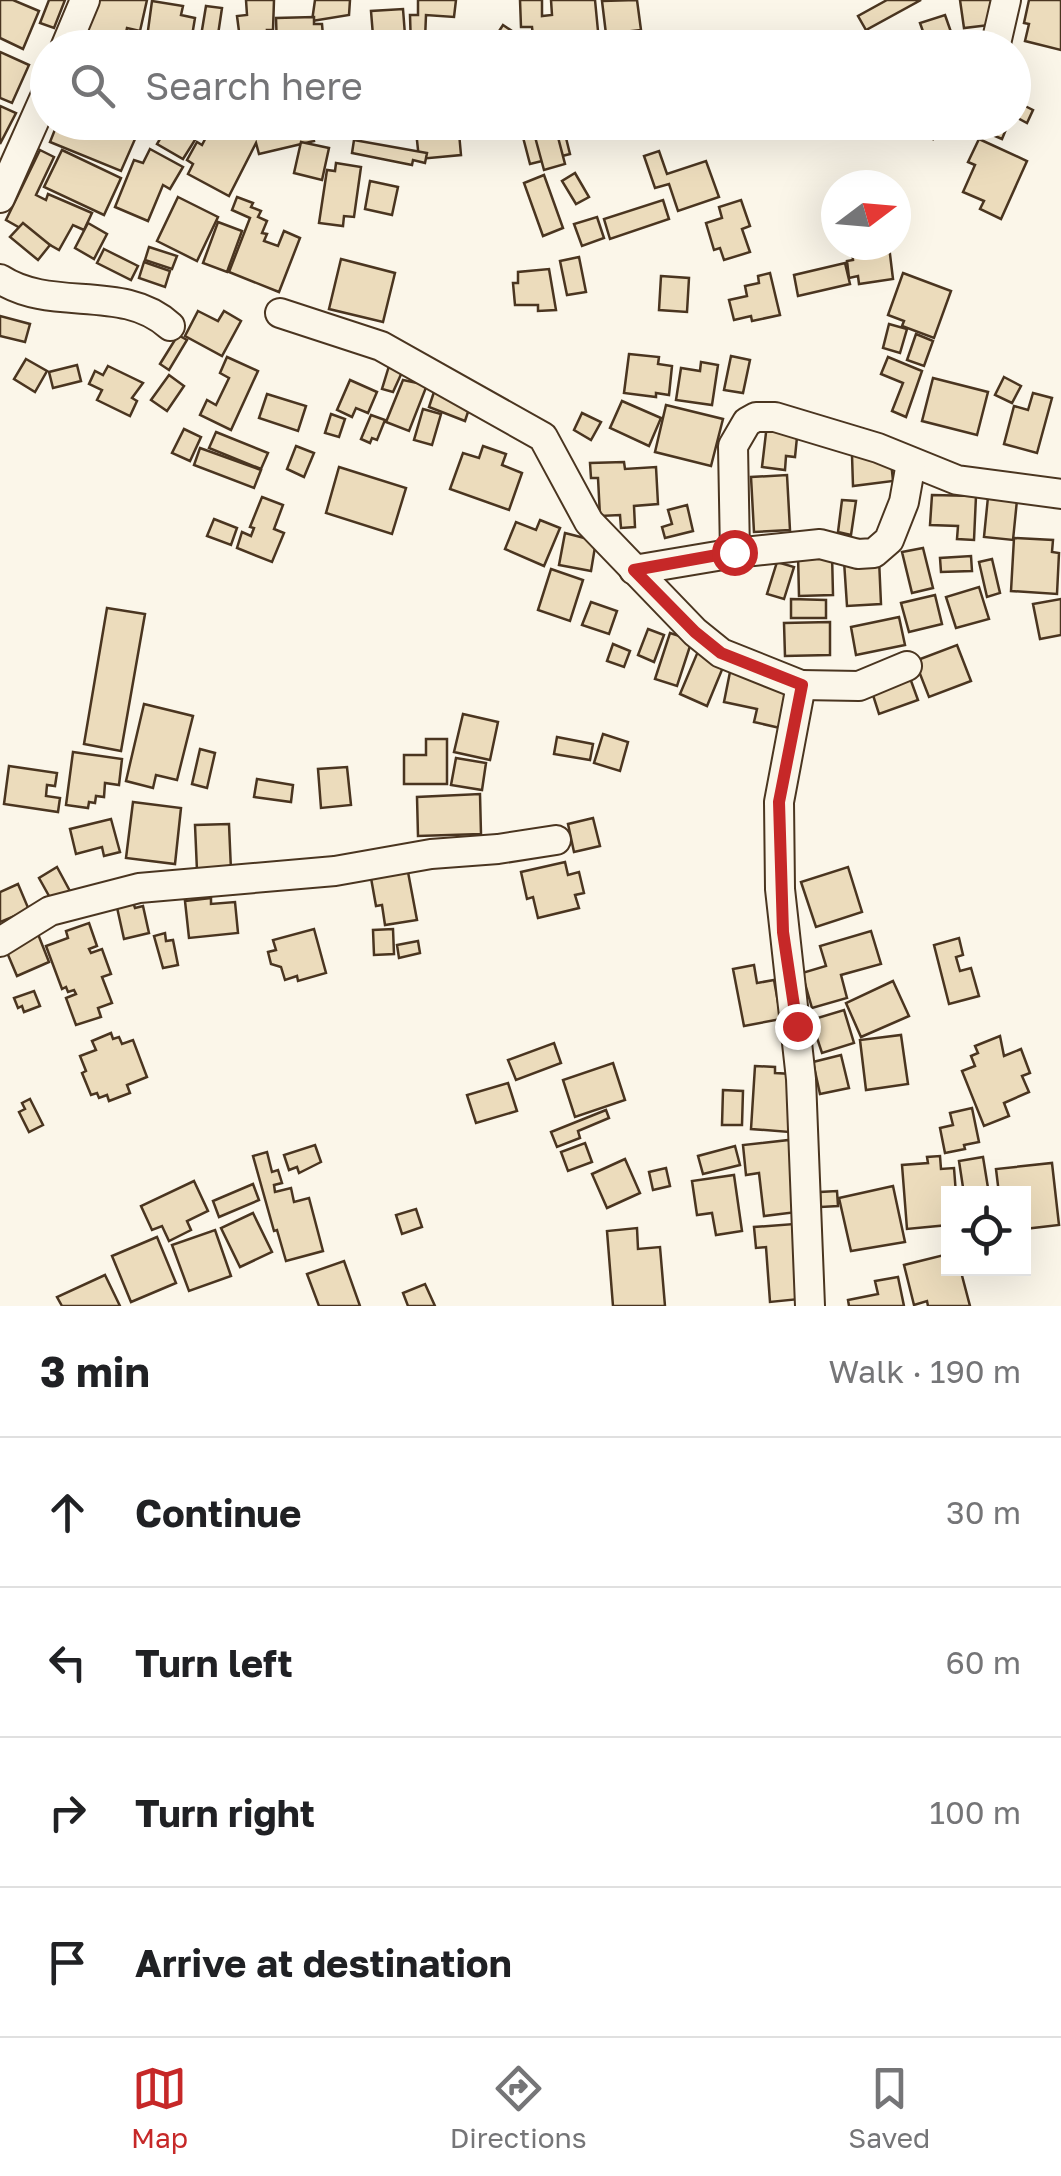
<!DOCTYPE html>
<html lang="en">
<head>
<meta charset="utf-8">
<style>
  body { margin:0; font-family:"Golos Text",sans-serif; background:#f2f2f2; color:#202124 }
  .controls { position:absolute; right:30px; bottom:30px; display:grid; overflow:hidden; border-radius:0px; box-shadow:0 10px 40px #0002 }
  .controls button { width:90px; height:90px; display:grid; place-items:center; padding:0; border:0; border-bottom:2px solid #e0e0e0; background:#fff; color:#202124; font:50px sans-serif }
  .compass { position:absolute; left:821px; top:170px; width:90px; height:90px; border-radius:50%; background:#fff; box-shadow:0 10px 40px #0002; rotate:74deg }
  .stop { position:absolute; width:30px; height:30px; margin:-22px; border:8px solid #c62828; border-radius:50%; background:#fff }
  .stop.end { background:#c62828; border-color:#fff; box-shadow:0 2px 10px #0008 }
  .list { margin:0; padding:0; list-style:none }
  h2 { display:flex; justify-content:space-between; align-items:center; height:130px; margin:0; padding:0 40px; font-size:42px }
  h2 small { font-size:32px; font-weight:400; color:#757577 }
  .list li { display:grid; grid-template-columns:65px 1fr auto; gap:30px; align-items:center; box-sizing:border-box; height:150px; padding:0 40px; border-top:2px solid #e0e0e0 }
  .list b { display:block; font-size:38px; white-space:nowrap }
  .list em { font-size:32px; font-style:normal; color:#757577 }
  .icon { flex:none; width:55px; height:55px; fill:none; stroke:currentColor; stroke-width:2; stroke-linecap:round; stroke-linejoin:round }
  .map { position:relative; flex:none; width:1061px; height:1306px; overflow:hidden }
  .search { position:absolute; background:#fff; box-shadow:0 10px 40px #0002; left:30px; right:30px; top:30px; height:110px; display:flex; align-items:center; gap:25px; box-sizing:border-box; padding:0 35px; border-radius:55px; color:#757577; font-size:38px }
  .sheet { height:730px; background:#fff }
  nav { display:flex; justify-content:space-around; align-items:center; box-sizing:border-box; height:140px; border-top:2px solid #e0e0e0; background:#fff; font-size:28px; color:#757577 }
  nav a { display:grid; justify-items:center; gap:5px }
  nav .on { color:#c62828 }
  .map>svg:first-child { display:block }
  .building { fill:#ecdcbc; stroke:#4a3520; stroke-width:2.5 }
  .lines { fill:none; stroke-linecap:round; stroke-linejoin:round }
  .minor-casing { stroke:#4a3520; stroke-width:32 }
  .minor { stroke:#fbf6e9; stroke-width:28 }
  .route { stroke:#c62828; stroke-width:12 }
</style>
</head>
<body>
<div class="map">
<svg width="1061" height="1306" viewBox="0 0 1061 1306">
  <rect width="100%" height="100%" fill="#fbf6e9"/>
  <g class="building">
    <polygon points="0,0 13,0 39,11 23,49 0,38"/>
    <polygon points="49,0 65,0 54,28 40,23"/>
    <polygon points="93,0 147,0 140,31 127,28 123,47 86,39"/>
    <polygon points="246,0 274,0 273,30 267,30 269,48 224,48 224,40 240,39 237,16 247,15"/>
    <polygon points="315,0 350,0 349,15 312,21"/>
    <polygon points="418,0 456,0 454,17 426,15 425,40 430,39 430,48 411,48 410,15 418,15"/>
    <polygon points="520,0 542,0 542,16 552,15 551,0 595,0 598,31 533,36 532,27 521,27"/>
    <polygon points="637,0 641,30 606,34 602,1"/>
    <polygon points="921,0 866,30 858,16 887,0"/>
    <polygon points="960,0 995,0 998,24 964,28"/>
    <polygon points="1029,0 1061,0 1061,50 1025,41 1029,24 1024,23"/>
    <polygon points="152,1 183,6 181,15 195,18 190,48 146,45"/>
    <polygon points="206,6 222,8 216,48 199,48"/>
    <polygon points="403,9 406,48 374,48 371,11"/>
    <polygon points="945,15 951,32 926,40 920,23"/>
    <polygon points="314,17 314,24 322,24 324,48 277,48 276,18"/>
    <polygon points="503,25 537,48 488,48"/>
    <polygon points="0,52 29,65 12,103 0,98"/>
    <polygon points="1014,93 1022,97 1019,103 1033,110 1027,123 1014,116"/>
    <polygon points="0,106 16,113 0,144"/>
    <polygon points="58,122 121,122 139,130 121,171 50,142"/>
    <polygon points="170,122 184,122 200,132 183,159 157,144"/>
    <polygon points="214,122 310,122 314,141 259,154 256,143 229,196 188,174 193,164 187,160 197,142 202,145"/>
    <polygon points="415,122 458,122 461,155 419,159"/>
    <polygon points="519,122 562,122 570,154 530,164"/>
    <polygon points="531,122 554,122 565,164 544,170"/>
    <polygon points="919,122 941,122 933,139 915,131"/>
    <polygon points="980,122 1009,122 1002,139 981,130 983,124"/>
    <polygon points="979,139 1027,161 1001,219 980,209 984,201 963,192 975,165 968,162"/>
    <polygon points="354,140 427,153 425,163 413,160 412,165 352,153"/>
    <polygon points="301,142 329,148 322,180 294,173"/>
    <polygon points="150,149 183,167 170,189 163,185 148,221 115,207 134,160 143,163"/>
    <polygon points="40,150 54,157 36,195 46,200 48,194 92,213 84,230 73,225 59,250 6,220"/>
    <polygon points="62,150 121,178 104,215 44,187"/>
    <polygon points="659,151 667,174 706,161 719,197 678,211 669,184 655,188 644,156"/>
    <polygon points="336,163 361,167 354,217 344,216 343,226 319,223 327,170 335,171"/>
    <polygon points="575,173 589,197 576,204 562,181"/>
    <polygon points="544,175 563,228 543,236 524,183"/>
    <polygon points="370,181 398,187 392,215 365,209"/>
    <polygon points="178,197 218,217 197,261 157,241"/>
    <polygon points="237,197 253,203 251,207 261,211 258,217 267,221 262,233 267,234 264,241 278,246 284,231 300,238 279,292 229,272 250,218 232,210"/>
    <polygon points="663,200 669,219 610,239 604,219"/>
    <polygon points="741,200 750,226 742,229 750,252 724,260 720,248 714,250 706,223 722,218 719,207"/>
    <polygon points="597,217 604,238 582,246 574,224"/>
    <polygon points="218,222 242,231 227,272 203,263"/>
    <polygon points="23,223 50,245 38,260 10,237"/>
    <polygon points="88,223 107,234 94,259 75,248"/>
    <polygon points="889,246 893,279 859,284 858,276 849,278 847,261 853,260 852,251"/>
    <polygon points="149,247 177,256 172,269 145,260"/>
    <polygon points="104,249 138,266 131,280 97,263"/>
    <polygon points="579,257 586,292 567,295 560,261"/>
    <polygon points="341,259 395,273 383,322 329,309"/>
    <polygon points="144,262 170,271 165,287 139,278"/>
    <polygon points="845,263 850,284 798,296 794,275"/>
    <polygon points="549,269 556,310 538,311 538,305 515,305 513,283 518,283 518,272"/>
    <polygon points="770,273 780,315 752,321 751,316 734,320 729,300 747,296 745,286 759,283 758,276"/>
    <polygon points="903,273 951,291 934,338 902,326 904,321 888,315"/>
    <polygon points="661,276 689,278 687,312 659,310"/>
    <polygon points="198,311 218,321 224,311 241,321 222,356 185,336"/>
    <polygon points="0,316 30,324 25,342 0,336"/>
    <polygon points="889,324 907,329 900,353 883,348"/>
    <polygon points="916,334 933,341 924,366 907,360"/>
    <polygon points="178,335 187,340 169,370 160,364"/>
    <polygon points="629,354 659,357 658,364 672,366 669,395 656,393 656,397 624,393"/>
    <polygon points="731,356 750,360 743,393 724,390"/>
    <polygon points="227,357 258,371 231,430 200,415 207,400 216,405 229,378 220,373"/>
    <polygon points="888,357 922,371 906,417 892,411 903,383 881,374"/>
    <polygon points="26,359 47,371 35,392 14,379"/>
    <polygon points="701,362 718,365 712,405 676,400 681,368 700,371"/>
    <polygon points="77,365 81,381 53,388 49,372"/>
    <polygon points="108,366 143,383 132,398 137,401 130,416 97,400 102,390 89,384 95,371 103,375"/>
    <polygon points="389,366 403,370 393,392 382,389"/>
    <polygon points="169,375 184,386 167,411 151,400"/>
    <polygon points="1004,377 1021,386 1012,403 995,395"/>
    <polygon points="933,378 988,392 977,435 922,421"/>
    <polygon points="350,380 377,392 368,413 356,408 352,417 337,410"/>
    <polygon points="403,380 427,385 409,431 386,422"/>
    <polygon points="434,392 470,406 465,421 429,407"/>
    <polygon points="1033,393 1052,398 1037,453 1004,444 1014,406 1028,410"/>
    <polygon points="267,394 306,406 298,431 259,418"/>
    <polygon points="622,401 661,418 649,446 610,428"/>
    <polygon points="666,405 723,419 711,466 655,452"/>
    <polygon points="423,409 441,414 432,445 414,440"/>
    <polygon points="582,413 601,422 591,440 574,430"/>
    <polygon points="331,414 345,419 339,437 325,433"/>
    <polygon points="371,415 385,420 377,440 372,438 370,443 361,439"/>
    <polygon points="767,424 798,427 795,457 786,456 785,470 762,467"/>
    <polygon points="184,429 201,437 190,461 172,453"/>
    <polygon points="216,432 268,453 261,469 209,448"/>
    <polygon points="296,446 314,453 304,477 287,469"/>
    <polygon points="483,446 506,454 502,465 522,473 509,510 450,489 463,453 479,458"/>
    <polygon points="200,448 261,470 254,488 194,465"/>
    <polygon points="877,453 891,461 893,481 853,486 852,455"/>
    <polygon points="624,462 625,469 656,467 658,504 634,506 635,527 621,528 620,515 600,516 598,478 591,478 590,463"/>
    <polygon points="339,467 406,488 392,534 326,513"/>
    <polygon points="787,475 790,530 754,532 751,477"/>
    <polygon points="932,495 976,496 974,540 957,539 958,526 930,525"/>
    <polygon points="262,497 283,505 274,529 284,533 272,562 237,548 242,532 251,536 254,528 250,527"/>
    <polygon points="988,497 1017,500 1013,540 984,537"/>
    <polygon points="842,500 856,501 851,535 838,532"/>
    <polygon points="687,505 693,531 665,538 662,527 672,524 668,510"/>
    <polygon points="214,519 237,528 231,545 207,536"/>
    <polygon points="540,520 560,528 544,566 505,549 516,522 536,530"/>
    <polygon points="565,533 596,541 591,571 559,565"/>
    <polygon points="1014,538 1053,540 1052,552 1059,553 1057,594 1011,591"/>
    <polygon points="923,548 933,588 912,593 902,552"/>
    <polygon points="832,553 833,595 799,596 798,554"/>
    <polygon points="971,556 972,571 941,572 940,558"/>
    <polygon points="879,559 881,604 847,606 844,561"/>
    <polygon points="992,559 1000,593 987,597 979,562"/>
    <polygon points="777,562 794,567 784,599 767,594"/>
    <polygon points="551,569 583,580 570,621 538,610"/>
    <polygon points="979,587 989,619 956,628 946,597"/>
    <polygon points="935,595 942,624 909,632 901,603"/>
    <polygon points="791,599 826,600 826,618 791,618"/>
    <polygon points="1061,599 1061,635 1040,639 1033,604"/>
    <polygon points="591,602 617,611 609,634 582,625"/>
    <polygon points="107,608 145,614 121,751 84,744"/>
    <polygon points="899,617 905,645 856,655 851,627"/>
    <polygon points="830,622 830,655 785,656 784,623"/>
    <polygon points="648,629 664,635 654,662 638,655"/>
    <polygon points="670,633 692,640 677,686 655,679"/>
    <polygon points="613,644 630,651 624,667 607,661"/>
    <polygon points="957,645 971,681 929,697 915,661"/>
    <polygon points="699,649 726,660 707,706 680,694"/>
    <polygon points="730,672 789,686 780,728 754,722 757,709 724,702"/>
    <polygon points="910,678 918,700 879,714 872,692"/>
    <polygon points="144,704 193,716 177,780 156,775 153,788 126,781"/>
    <polygon points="463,714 498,722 490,760 454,752"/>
    <polygon points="603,734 628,742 620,771 594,763"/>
    <polygon points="557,737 593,744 590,760 554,754"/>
    <polygon points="426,739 447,739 447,784 404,784 404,755 426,755"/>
    <polygon points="200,749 215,753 207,788 192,784"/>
    <polygon points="73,752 122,759 119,785 105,783 104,797 96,796 95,803 89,802 88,808 66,805"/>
    <polygon points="456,758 486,763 482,790 451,785"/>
    <polygon points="9,766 57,773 55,786 47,785 46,796 60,798 58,812 4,804"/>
    <polygon points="347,767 351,805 321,808 318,769"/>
    <polygon points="257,779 293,785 291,802 254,797"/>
    <polygon points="480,794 481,834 418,836 417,797"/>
    <polygon points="133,802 181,808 175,864 126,858"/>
    <polygon points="593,818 600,846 574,852 568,824"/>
    <polygon points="111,819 120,852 104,856 102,847 76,854 70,829"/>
    <polygon points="229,824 231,870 197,871 195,825"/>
    <polygon points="565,862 568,875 579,872 584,893 575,895 579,908 538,918 533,897 527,899 521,872"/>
    <polygon points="57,867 71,893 53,903 39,878"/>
    <polygon points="848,867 862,912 816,927 801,882"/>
    <polygon points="408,872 417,920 385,925 382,905 376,906 371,878"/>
    <polygon points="18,884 29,910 0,922 0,892"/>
    <polygon points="211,898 211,904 235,902 238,933 189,938 185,901"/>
    <polygon points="132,899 135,908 143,906 149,933 124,939 116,903"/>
    <polygon points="89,923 97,946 89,949 91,953 102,949 111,974 102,977 112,1003 98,1008 101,1017 76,1025 66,998 76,994 74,990 68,992 66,987 62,989 46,946 68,938 66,931"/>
    <polygon points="36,929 49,962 17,976 3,943"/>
    <polygon points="314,929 326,973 298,981 297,976 285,980 281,967 271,964 268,952 276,950 273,940"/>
    <polygon points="393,929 394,954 374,955 373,930"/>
    <polygon points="871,931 881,964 841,975 847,998 812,1008 802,973 826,966 820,946"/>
    <polygon points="165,933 166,941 173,940 178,965 163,968 154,936"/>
    <polygon points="959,938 963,955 956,957 960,971 971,968 979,996 949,1004 934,945"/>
    <polygon points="418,941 420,953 399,958 397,945"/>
    <polygon points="754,965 757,983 774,980 781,1019 744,1026 733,969"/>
    <polygon points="893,981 909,1016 861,1037 846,1003"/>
    <polygon points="34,991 40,1006 24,1012 22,1006 18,1008 14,998"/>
    <polygon points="844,1010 854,1043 822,1053 811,1020"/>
    <polygon points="111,1033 113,1039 119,1037 122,1044 133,1040 147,1077 127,1085 130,1093 109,1101 107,1095 99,1098 97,1093 91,1095 82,1073 86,1071 80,1056 96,1050 92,1041"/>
    <polygon points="901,1035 908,1084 866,1090 860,1040"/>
    <polygon points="1000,1036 1004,1056 1021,1049 1030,1073 1022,1076 1029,1092 1004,1103 1009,1116 984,1126 962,1071 975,1066 971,1056 978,1053 975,1046"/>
    <polygon points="554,1043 561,1063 516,1080 508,1060"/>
    <polygon points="841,1055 849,1088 820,1094 813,1062"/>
    <polygon points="613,1063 625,1100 575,1117 563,1080"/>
    <polygon points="755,1066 775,1067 775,1073 793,1074 789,1132 751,1129"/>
    <polygon points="508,1083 517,1111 476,1123 467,1095"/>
    <polygon points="723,1090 743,1091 742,1125 722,1125"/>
    <polygon points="30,1099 43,1125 29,1132 19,1112 25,1109 22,1103"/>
    <polygon points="972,1108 979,1142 964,1145 965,1149 945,1153 940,1128 953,1125 950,1113"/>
    <polygon points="606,1110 609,1118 578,1131 580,1138 557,1147 551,1132"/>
    <polygon points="789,1140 797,1212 764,1216 759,1173 746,1175 743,1145"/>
    <polygon points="585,1143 592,1162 568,1171 561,1152"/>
    <polygon points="315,1145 321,1162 299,1173 297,1167 289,1170 284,1155"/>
    <polygon points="735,1146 740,1165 703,1174 698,1156"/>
    <polygon points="267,1152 272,1172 278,1170 282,1183 274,1185 275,1192 291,1188 294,1202 309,1198 323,1251 286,1261 277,1230 274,1231 253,1156"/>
    <polygon points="940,1156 941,1169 954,1168 956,1194 948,1194 948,1225 907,1229 902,1165 928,1163 927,1157"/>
    <polygon points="983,1157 989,1194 964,1194 959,1161"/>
    <polygon points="625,1159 640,1193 607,1208 592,1174"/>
    <polygon points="1052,1163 1059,1225 1024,1229 1024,1194 999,1194 996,1169"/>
    <polygon points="666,1168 670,1186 653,1190 649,1172"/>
    <polygon points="734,1175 742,1231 716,1235 712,1213 697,1215 692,1181"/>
    <polygon points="194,1181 208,1211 187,1221 191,1230 169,1241 162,1226 152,1230 141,1206"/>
    <polygon points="253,1184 259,1200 219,1217 213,1201"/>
    <polygon points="893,1186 905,1242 851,1251 839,1198"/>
    <polygon points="837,1191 838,1206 821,1207 820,1192"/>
    <polygon points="416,1209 422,1227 402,1234 396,1215"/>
    <polygon points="253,1213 272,1252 240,1267 221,1228"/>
    <polygon points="794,1224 800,1299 770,1302 766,1247 756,1248 754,1227"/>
    <polygon points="637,1228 638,1249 660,1247 665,1306 613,1306 607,1231"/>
    <polygon points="215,1230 231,1276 189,1291 172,1245"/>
    <polygon points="157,1237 176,1283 131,1302 112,1256"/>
    <polygon points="948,1254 948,1268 960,1268 970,1306 928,1306 927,1301 914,1305 904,1265"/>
    <polygon points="344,1261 360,1306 319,1306 307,1274"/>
    <polygon points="105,1275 120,1306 62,1306 57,1297"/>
    <polygon points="898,1277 904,1306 849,1306 848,1300 878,1294 875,1281"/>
    <polygon points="425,1284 435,1306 408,1306 403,1293"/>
  </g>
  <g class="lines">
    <defs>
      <g id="minor">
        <polyline points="65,48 85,0"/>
        <polyline points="995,48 1006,0"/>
        <polyline points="150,122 150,123"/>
        <polyline points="0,198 48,90"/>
        <path d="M0 279C52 313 123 283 170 326"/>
        <polyline points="280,313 381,346 543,437 589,522 695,632 721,653 801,685 779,802 780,889 801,1079 810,1306"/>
        <polyline points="735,553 733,446 747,422 756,417 775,417 878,448 957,480 1061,494"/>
        <polyline points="634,570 735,553 820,544 858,554 874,553 889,540 904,502 911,463"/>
        <polyline points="801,685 859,686 907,666"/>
        <polyline points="0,942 50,911 139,888 335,871 431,854 498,849 556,840"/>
      </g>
    </defs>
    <use href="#minor" class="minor-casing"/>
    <use href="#minor" class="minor"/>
  </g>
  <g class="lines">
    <polyline class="route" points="734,552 634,570 695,632 721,653 802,685 779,802 783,932 797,1026"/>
  </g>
</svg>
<div class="controls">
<button><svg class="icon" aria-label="locate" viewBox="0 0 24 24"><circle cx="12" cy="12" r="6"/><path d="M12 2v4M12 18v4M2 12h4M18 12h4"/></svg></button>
</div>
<svg class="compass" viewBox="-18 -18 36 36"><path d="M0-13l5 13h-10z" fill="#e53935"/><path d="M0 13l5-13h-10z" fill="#757577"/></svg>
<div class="stop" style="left:734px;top:552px"></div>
<div class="stop end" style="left:797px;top:1026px"></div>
<div class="search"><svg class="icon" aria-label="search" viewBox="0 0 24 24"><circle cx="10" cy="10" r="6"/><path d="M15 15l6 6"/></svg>Search here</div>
</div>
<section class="sheet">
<h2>3 min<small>Walk · 190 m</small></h2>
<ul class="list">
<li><svg class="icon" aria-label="ahead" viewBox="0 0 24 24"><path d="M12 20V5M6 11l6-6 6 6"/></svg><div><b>Continue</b></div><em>30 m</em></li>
<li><svg class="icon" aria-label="left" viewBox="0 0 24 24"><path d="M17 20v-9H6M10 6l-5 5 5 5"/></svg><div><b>Turn left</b></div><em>60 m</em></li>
<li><svg class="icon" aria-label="right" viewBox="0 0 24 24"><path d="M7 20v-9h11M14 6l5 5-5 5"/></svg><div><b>Turn right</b></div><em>100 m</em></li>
<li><svg class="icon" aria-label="arrive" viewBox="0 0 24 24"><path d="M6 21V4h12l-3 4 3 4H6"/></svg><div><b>Arrive at destination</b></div></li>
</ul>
</section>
<nav>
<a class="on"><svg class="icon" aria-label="map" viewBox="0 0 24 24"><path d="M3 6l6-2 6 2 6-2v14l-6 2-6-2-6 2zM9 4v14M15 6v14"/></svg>Map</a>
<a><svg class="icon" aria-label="directions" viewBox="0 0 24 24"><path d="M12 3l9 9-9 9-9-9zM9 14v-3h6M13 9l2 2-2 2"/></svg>Directions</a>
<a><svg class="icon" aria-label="saved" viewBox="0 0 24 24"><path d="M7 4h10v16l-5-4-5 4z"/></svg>Saved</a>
</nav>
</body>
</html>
